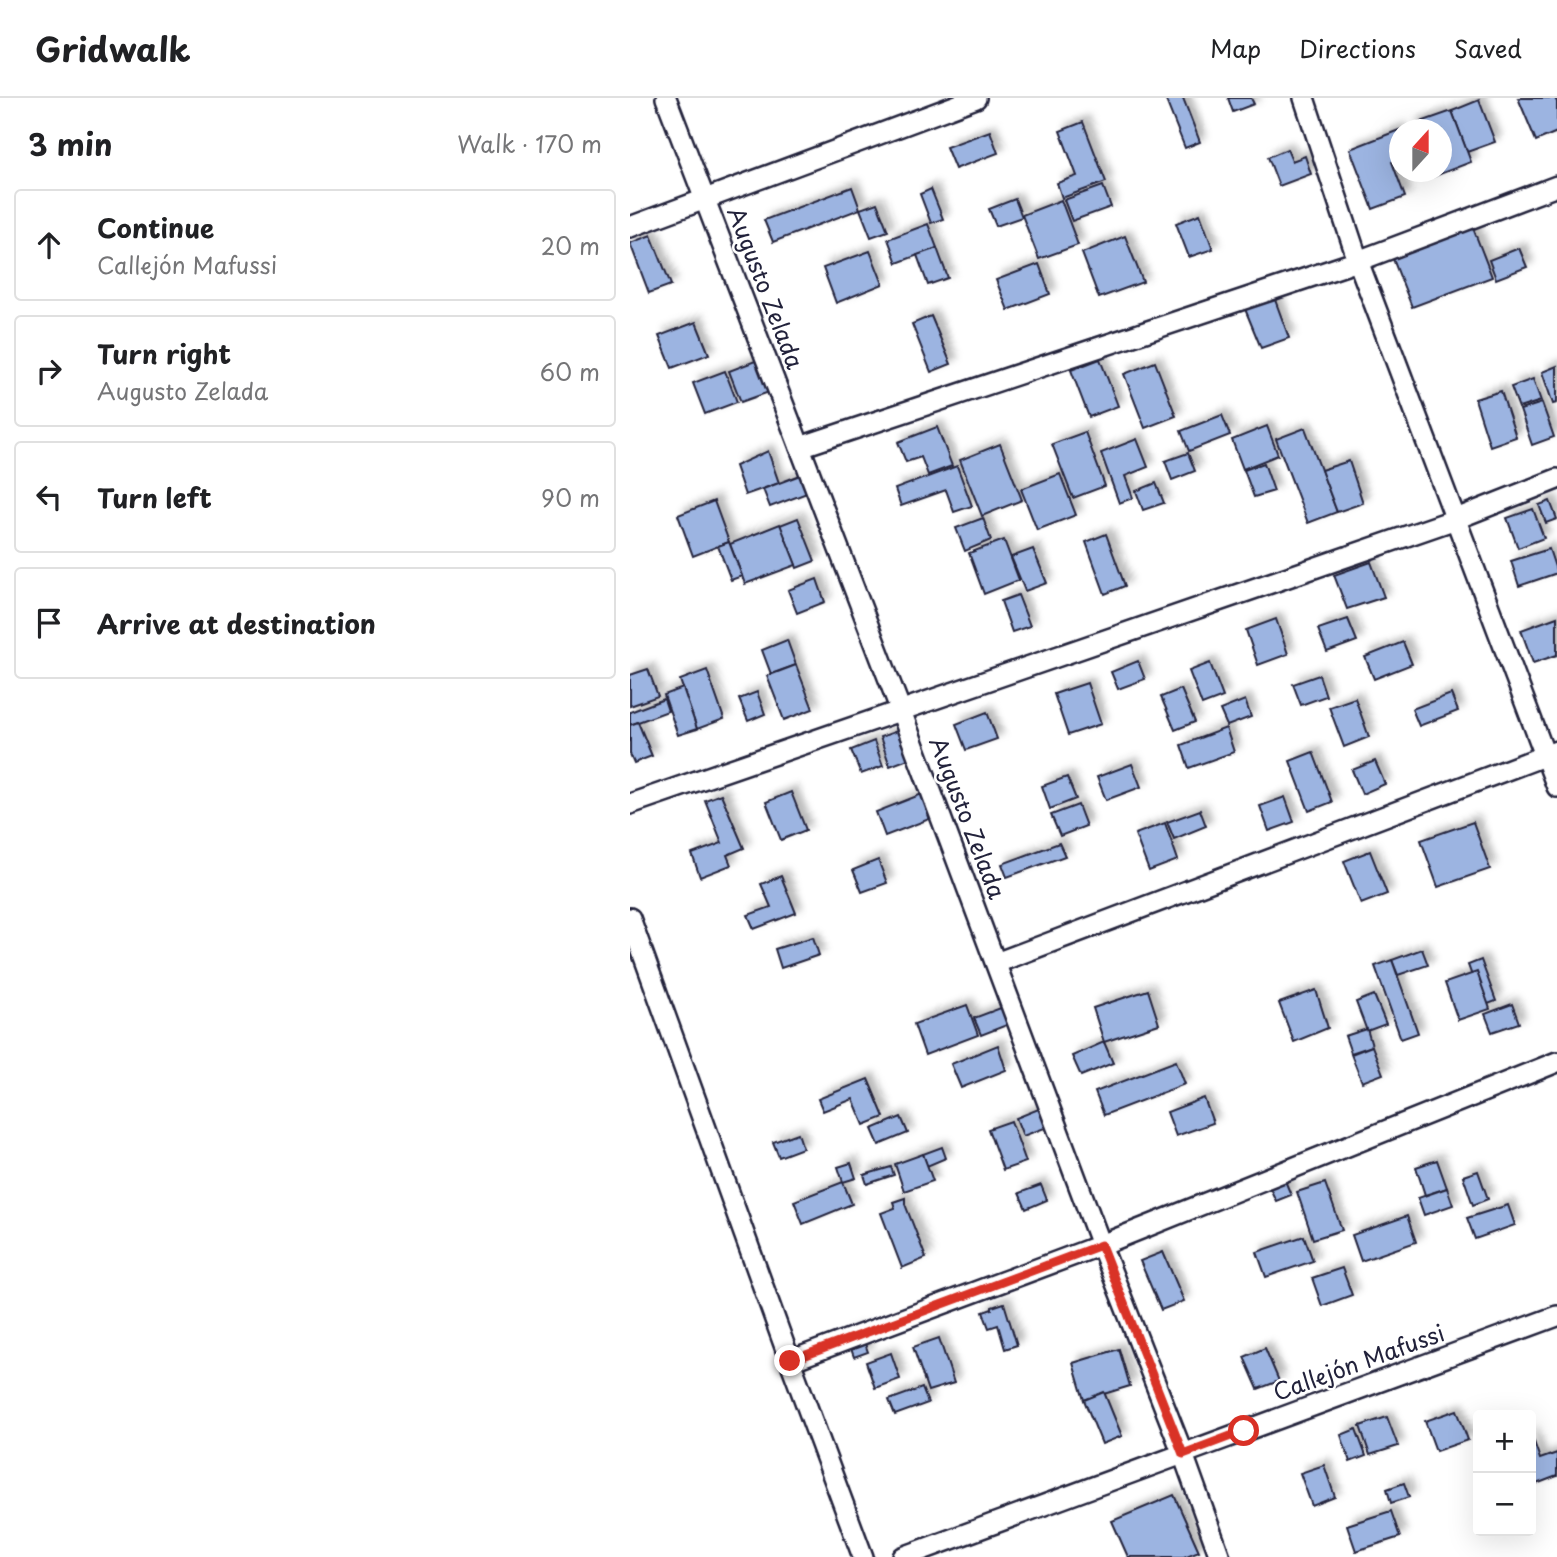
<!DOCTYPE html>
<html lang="en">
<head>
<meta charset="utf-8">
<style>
  body { margin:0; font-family:"Playpen Sans",sans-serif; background:#f6f6f6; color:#202124 }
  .controls { position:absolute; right:21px; bottom:21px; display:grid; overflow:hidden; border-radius:7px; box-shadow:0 7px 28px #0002 }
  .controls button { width:63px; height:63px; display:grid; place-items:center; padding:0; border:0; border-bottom:2px solid #e0e0e0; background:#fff; color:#202124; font:35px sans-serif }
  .compass { position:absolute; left:759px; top:21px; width:63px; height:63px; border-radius:50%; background:#fff; box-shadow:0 7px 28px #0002; rotate:21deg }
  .stop { position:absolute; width:21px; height:21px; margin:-16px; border:5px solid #d93025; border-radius:50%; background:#fff }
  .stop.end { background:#d93025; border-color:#fff; box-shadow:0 2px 7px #0008 }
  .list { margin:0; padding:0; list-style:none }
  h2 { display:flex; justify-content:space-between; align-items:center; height:91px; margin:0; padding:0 28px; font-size:30px }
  h2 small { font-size:23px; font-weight:400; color:#757577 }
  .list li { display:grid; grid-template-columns:46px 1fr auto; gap:21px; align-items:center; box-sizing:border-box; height:112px; margin:0 14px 14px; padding:0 14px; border:2px solid #e0e0e0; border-radius:7px }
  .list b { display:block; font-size:26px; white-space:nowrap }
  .list p { margin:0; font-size:23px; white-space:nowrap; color:#757577 }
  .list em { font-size:23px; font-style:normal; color:#757577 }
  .icon { flex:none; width:38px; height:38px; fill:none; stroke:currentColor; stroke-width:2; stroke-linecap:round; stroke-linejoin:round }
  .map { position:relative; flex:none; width:927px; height:1459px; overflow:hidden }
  header { display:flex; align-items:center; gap:42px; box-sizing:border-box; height:98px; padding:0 35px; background:#fff; border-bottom:2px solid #e0e0e0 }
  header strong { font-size:33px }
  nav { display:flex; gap:38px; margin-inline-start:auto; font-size:24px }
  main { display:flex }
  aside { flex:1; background:#fff }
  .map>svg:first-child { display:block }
  .building { fill:#9cb4e1; stroke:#22223b; stroke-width:2; filter:url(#shadow) }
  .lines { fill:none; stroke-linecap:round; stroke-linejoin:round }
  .minor-casing { stroke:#22223b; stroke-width:24 }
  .minor { stroke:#fff; stroke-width:19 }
  .route { stroke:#d93025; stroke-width:9 }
  .labels { text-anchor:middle; stroke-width:5; stroke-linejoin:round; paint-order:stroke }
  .street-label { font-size:23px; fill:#22223b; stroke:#fff }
</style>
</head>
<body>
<header>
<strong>Gridwalk</strong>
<nav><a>Map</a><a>Directions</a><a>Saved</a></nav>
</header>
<main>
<aside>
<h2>3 min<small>Walk · 170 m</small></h2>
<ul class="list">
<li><svg class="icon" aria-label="ahead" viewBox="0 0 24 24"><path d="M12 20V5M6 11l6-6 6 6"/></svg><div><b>Continue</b><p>Callejón Mafussi</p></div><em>20 m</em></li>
<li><svg class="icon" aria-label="right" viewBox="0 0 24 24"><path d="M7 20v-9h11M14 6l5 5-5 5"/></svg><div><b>Turn right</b><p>Augusto Zelada</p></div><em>60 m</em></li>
<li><svg class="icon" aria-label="left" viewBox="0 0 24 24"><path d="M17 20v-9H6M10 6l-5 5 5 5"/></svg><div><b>Turn left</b></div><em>90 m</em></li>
<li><svg class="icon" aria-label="arrive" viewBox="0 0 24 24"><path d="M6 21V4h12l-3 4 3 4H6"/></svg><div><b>Arrive at destination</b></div></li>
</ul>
</aside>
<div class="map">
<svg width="927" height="1459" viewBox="0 0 927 1459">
  <defs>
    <filter id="shadow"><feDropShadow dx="6" dy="-6" stdDeviation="3.5" flood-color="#0004"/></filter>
  </defs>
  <rect width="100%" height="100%" fill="#fff"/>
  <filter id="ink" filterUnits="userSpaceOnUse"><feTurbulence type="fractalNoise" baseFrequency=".0143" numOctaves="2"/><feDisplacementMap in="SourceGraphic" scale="14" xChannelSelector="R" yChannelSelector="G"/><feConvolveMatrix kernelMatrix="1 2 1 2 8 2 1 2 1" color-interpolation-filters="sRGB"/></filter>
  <g filter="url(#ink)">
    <g class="building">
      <polygon points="535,0 553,0 570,44 555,50"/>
      <polygon points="598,0 621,0 624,6 603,14"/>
      <polygon points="888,0 925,0 927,4 927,34 906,43"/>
      <polygon points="849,2 865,44 837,54 822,13"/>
      <polygon points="822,13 841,64 802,79 800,74 811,74 811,32 784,32 782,27"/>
      <polygon points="453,24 476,84 432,100 427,85 447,78 430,33"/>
      <polygon points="769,32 769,61 762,64 775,99 743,111 720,51"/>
      <polygon points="360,33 368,55 325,71 316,49"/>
      <polygon points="657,51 662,63 675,58 681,76 649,88 638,59"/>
      <polygon points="473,88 481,109 442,123 434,102"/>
      <polygon points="222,89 230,111 143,144 134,122"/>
      <polygon points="301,91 313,121 301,125 290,96"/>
      <polygon points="385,101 392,119 366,128 359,111"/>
      <polygon points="431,102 448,147 409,161 392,117"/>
      <polygon points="247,105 258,133 241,139 230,111"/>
      <polygon points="570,116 583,151 559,159 546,125"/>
      <polygon points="298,126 307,150 267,165 258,141"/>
      <polygon points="843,130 862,179 782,209 763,161"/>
      <polygon points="21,137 41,187 19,195 0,145"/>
      <polygon points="495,138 513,184 469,200 452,155"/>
      <polygon points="307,150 318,180 298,187 287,157"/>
      <polygon points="889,150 897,169 866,181 859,162"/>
      <polygon points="240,153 253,186 206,205 193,170"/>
      <polygon points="409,166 420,196 378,212 366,182"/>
      <polygon points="644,199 659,240 631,250 615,211"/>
      <polygon points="301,218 321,266 301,274 282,226"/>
      <polygon points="66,224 79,256 42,270 29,238"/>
      <polygon points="133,260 145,292 111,304 99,273"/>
      <polygon points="470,261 488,308 459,319 441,272"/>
      <polygon points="525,264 546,318 515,330 494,276"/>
      <polygon points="927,268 927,305 923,306 912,274"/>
      <polygon points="95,273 107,304 75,316 63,285"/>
      <polygon points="903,281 911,303 889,310 881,289"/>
      <polygon points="871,293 886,339 860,348 845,301"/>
      <polygon points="912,305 924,339 902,347 890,312"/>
      <polygon points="592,317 600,337 559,353 551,333"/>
      <polygon points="637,328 648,357 613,371 602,342"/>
      <polygon points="307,329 322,368 298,377 291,359 276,364 268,344"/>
      <polygon points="675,330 707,414 678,425 646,341"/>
      <polygon points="455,334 475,388 443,400 422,346"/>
      <polygon points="507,341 518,369 495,378 503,400 489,405 471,355"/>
      <polygon points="370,346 392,402 352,418 330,362"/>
      <polygon points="138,353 149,385 115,397 105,368"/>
      <polygon points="558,355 565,373 542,382 535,363"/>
      <polygon points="719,363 733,405 707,414 691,372"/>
      <polygon points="634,365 644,393 624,399 614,372"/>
      <polygon points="327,368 342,408 324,414 316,392 271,408 265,391"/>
      <polygon points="178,374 185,392 140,409 133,391"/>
      <polygon points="430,376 446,417 407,432 391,391"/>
      <polygon points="526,385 534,405 513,412 506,393"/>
      <polygon points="84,403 99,444 63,458 48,417"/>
      <polygon points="920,403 927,421 916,425 909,407"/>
      <polygon points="903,411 914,440 888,450 877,420"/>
      <polygon points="168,420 185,463 167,470 150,427"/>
      <polygon points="353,420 361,442 335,453 326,430"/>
      <polygon points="150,426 166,467 115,486 100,446"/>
      <polygon points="476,436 495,488 475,496 456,444"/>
      <polygon points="374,442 389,482 354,496 339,455"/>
      <polygon points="99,444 112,478 101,482 88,448"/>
      <polygon points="403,451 417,485 395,493 381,459"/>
      <polygon points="919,451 927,475 889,488 881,463"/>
      <polygon points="741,464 754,499 717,511 704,477"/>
      <polygon points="187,481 195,504 167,515 158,492"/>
      <polygon points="388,497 400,528 382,534 371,503"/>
      <polygon points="927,519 927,557 903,565 891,532"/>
      <polygon points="646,521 658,556 628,567 616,532"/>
      <polygon points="718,521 727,543 697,554 688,531"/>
      <polygon points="157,542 166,567 141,576 132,552"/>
      <polygon points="773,544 782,566 744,581 735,559"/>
      <polygon points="508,563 515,581 488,591 481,574"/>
      <polygon points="580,565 593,599 572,607 559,573"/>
      <polygon points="166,567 183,611 154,622 137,578"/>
      <polygon points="18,571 28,598 0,608 0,577"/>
      <polygon points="77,572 94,621 67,631 50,582"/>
      <polygon points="689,577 696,598 671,607 663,586"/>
      <polygon points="457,585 471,626 438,637 424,596"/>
      <polygon points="53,590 67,631 48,637 34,597"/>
      <polygon points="551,591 565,624 545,632 531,599"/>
      <polygon points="127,594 135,616 118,623 109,601"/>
      <polygon points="821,596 828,613 789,628 782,611"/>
      <polygon points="725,600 739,639 714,649 699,609"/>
      <polygon points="34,601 38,613 0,627 0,614"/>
      <polygon points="615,602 621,619 597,628 590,612"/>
      <polygon points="357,614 367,641 336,652 326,626"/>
      <polygon points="8,624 22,658 4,665 0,656 0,627"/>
      <polygon points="596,630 604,654 559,670 551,647"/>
      <polygon points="270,632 281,660 260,668 250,639"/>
      <polygon points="244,643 253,668 231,676 221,652"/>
      <polygon points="683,654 702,704 679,713 660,663"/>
      <polygon points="745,663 755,686 732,696 722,672"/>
      <polygon points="502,666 511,689 476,702 467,679"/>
      <polygon points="437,679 446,701 420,711 412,688"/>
      <polygon points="161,694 176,732 151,742 136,704"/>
      <polygon points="91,696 114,750 97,757 101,767 70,779 62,756 92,745 75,702"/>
      <polygon points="292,696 302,720 255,738 246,714"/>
      <polygon points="655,699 664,724 639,733 630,708"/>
      <polygon points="448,707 456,728 430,738 421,717"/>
      <polygon points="570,712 576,728 544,741 537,724"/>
      <polygon points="843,724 860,771 808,789 791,742"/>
      <polygon points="535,725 548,762 519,773 505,736"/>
      <polygon points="429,745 435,758 377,779 372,766"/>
      <polygon points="740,753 757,796 731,806 714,763"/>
      <polygon points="248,762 257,785 232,794 223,772"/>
      <polygon points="151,778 166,815 124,831 118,817 141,809 131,786"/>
      <polygon points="183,839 189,857 151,870 145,851"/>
      <polygon points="792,851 798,867 768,877 762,862"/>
      <polygon points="762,862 788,935 771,941 745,868"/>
      <polygon points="851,862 866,903 853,908 838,867"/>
      <polygon points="847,874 860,911 828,922 815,885"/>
      <polygon points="518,892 529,926 474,944 463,910"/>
      <polygon points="686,892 698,930 664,944 649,905"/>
      <polygon points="744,897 756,926 737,933 726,904"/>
      <polygon points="882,906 889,925 862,934 855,916"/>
      <polygon points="337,907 348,937 295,957 284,926"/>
      <polygon points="376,908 382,925 351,937 344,920"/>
      <polygon points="737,931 742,948 721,955 715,938"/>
      <polygon points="474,944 483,965 451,978 442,958"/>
      <polygon points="368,947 376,972 331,990 321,966"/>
      <polygon points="742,948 753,976 732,984 721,956"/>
      <polygon points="546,963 555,986 474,1017 465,994"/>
      <polygon points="238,981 254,1019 234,1027 223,1001 193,1013 188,1001"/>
      <polygon points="574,1000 583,1025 546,1038 537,1014"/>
      <polygon points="416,1008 423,1027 393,1038 386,1020"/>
      <polygon points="271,1019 278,1035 249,1047 242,1031"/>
      <polygon points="381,1023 396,1064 373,1072 358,1031"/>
      <polygon points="168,1035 173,1050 149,1059 143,1044"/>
      <polygon points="312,1049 316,1060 297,1068 293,1056"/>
      <polygon points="293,1056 303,1083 274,1093 265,1066"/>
      <polygon points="807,1062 817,1090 795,1097 786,1069"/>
      <polygon points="221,1065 226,1080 213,1084 208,1069"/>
      <polygon points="261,1069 264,1077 237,1086 234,1077"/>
      <polygon points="651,1073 661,1097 646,1103 635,1080"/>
      <polygon points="848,1073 858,1101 843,1107 833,1078"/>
      <polygon points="213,1084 222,1106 173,1126 164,1103"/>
      <polygon points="695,1085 712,1132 683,1141 667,1094"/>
      <polygon points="411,1087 417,1102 396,1111 389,1095"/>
      <polygon points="817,1090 823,1107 794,1117 788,1100"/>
      <polygon points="275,1100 275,1106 296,1160 272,1170 251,1115 265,1110 263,1104"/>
      <polygon points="878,1107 885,1127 845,1141 837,1120"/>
      <polygon points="777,1118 786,1144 731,1163 722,1137"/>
      <polygon points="674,1138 683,1163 636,1179 627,1154"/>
      <polygon points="533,1154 554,1203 531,1212 510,1163"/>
      <polygon points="712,1170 722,1197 692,1208 682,1180"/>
      <polygon points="374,1205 387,1247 375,1251 368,1227 359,1230 353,1214 362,1211 362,1209"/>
      <polygon points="230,1232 238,1254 224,1259 216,1237"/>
      <polygon points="309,1240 324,1285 298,1293 283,1249"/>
      <polygon points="635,1250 649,1283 628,1291 614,1259"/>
      <polygon points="489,1251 500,1288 454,1302 443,1265"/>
      <polygon points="261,1255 270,1281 245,1290 236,1264"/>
      <polygon points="292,1290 298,1305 265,1317 259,1302"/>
      <polygon points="474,1294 492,1338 472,1346 454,1302"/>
      <polygon points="827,1312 838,1342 806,1353 795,1323"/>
      <polygon points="757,1319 768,1348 740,1357 730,1328"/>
      <polygon points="726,1331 736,1358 720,1364 711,1337"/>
      <polygon points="901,1335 910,1361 927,1355 927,1378 901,1388"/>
      <polygon points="694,1367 705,1399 682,1408 670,1375"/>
      <polygon points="774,1385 779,1399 761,1405 757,1391"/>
      <polygon points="544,1397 569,1453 554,1459 498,1459 482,1423"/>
      <polygon points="761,1413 770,1439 726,1453 717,1427"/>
    </g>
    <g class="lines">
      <defs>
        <g id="minor">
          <polyline points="36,0 271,613 471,1147 553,1356 590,1459"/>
          <polyline points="674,0 728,163 927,689"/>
          <polyline points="0,129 346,0"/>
          <polyline points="170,349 728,163 927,88"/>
          <polyline points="0,706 826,421 927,381"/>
          <polyline points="0,820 160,1263 233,1459"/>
          <polyline points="366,865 927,653"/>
          <polyline points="160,1263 471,1147 927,964"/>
          <polyline points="273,1459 927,1218"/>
        </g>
      </defs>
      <use href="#minor" class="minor-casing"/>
      <use href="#minor" class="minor"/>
    </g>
  </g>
  <g class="lines" filter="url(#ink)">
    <polyline class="route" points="160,1263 471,1147 553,1356 614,1333"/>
  </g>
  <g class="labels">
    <g class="street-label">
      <text transform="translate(135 190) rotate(69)" y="8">Augusto Zelada</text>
      <text transform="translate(337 720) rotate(69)" y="8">Augusto Zelada</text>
      <text transform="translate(729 1265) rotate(-20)" y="8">Callejón Mafussi</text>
    </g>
  </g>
</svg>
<div class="controls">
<button>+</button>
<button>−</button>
</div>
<svg class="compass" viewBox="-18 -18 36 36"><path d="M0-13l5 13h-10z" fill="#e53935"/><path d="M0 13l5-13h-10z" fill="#757577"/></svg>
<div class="stop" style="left:614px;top:1333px"></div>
<div class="stop end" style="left:160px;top:1263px"></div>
</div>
</main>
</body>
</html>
